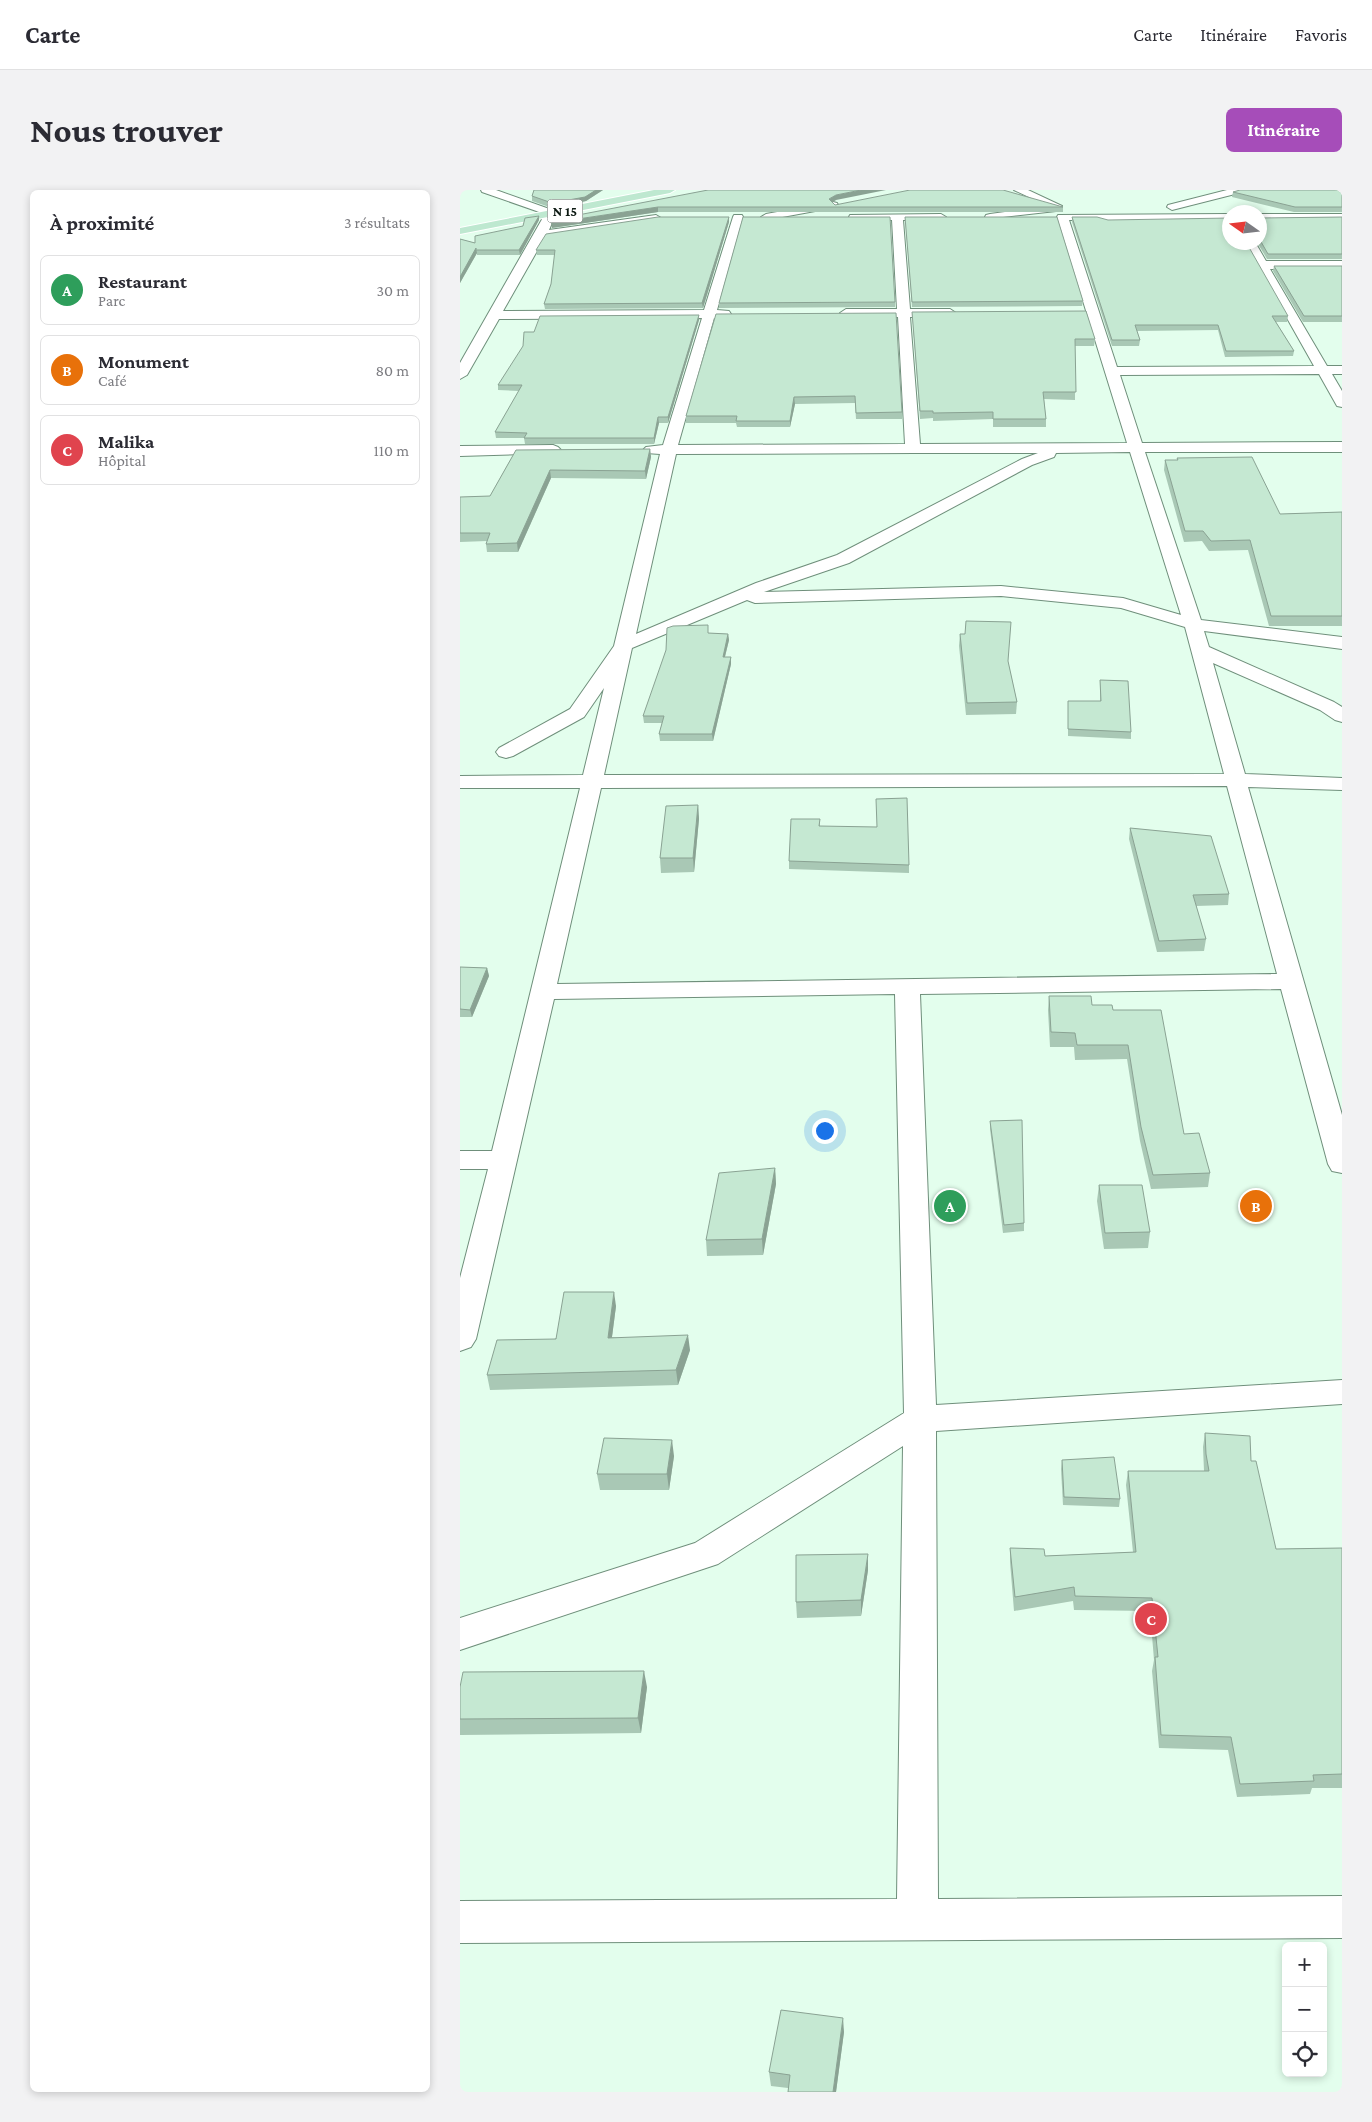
<!DOCTYPE html>
<html lang="fr">
<head>
<meta charset="utf-8">
<style>
  body { margin:0; font-family:"Crimson Pro",serif; background:#f2f2f3; color:#2b2b33 }
  .controls { position:absolute; right:15px; bottom:15px; display:grid; overflow:hidden; border-radius:8px; box-shadow:0 2px 8px #0003 }
  .controls button { width:45px; height:45px; display:grid; place-items:center; padding:0; border:0; border-bottom:1px solid #e1e1e2; background:#fff; color:#2b2b33; font:25px sans-serif }
  .compass { position:absolute; left:762px; top:15px; width:45px; height:45px; border-radius:50%; background:#fff; box-shadow:0 2px 8px #0003; rotate:284deg }
  .you { position:absolute; left:364px; top:940px; width:18px; height:18px; margin:-12px; border:4px solid #fff; border-radius:50%; background:#1a73e8; box-shadow:0 0 0 8px #1a73e833 }
  .badge { display:grid; place-items:center; width:32px; height:32px; border-radius:50%; background:#a64db9; color:#fff; font-size:16px; font-weight:700 }
  .pin { position:absolute; translate:-50% -50%; border:2px solid #fff; box-shadow:0 1px 5px #0006 }
  .list { margin:0; padding:0; list-style:none }
  h2 { display:flex; justify-content:space-between; align-items:center; height:65px; margin:0; padding:0 20px; font-size:21px }
  h2 small { font-size:16px; font-weight:400; color:#7c7c81 }
  .list li { display:grid; grid-template-columns:32px 1fr auto; gap:15px; align-items:center; box-sizing:border-box; height:70px; margin:0 10px 10px; padding:0 10px; border:1px solid #e1e1e2; border-radius:8px }
  .list b { display:block; font-size:19px; white-space:nowrap }
  .list p { margin:0; font-size:16px; white-space:nowrap; color:#7c7c81 }
  .list em { font-size:16px; font-style:normal; color:#7c7c81 }
  .icon { flex:none; width:28px; height:28px; fill:none; stroke:currentColor; stroke-width:2; stroke-linecap:round; stroke-linejoin:round }
  .map { position:relative; flex:none; width:882px; height:1902px; overflow:hidden; border-radius:8px }
  header { display:flex; align-items:center; gap:30px; box-sizing:border-box; height:70px; padding:0 25px; background:#fff; border-bottom:1px solid #e1e1e2 }
  header strong { font-size:24px }
  nav { display:flex; gap:28px; margin-inline-start:auto; font-size:18px }
  .intro { display:flex; align-items:center; justify-content:space-between; box-sizing:border-box; height:120px; padding:0 30px }
  h1 { margin:0; font-size:35px }
  .button { padding:12px 22px; border-radius:8px; background:#a64db9; color:#fff; font-size:18px; font-weight:700 }
  main { display:flex; gap:30px; padding:0 30px }
  aside { flex:1; background:#fff; border-radius:8px; box-shadow:0 2px 8px #0003 }
  .map>svg:first-child { display:block }
  .lines { fill:none; stroke-linecap:round; stroke-linejoin:round }
  .street-casing { stroke:#6f8f7b; stroke-width:2 }
  .primary-casing { stroke:#fff; stroke-width:2 }
  .street { fill:#fff; fill-rule:evenodd }
  .primary { fill:#bee8d0; fill-rule:evenodd }
  .wall { fill:#a9c8b5 }
  .shaded-wall { fill:#8aa293 }
  .building { fill:#c5e8d2; stroke:#8aa293 }
  .labels { text-anchor:middle; stroke-width:5; stroke-linejoin:round; paint-order:stroke }
  .shield { fill:#fff; stroke:#555e59; stroke-width:1 }
  .shield-label { font-size:14px; font-weight:bold; fill:#0c1912 }
</style>
</head>
<body>
<header>
<strong>Carte</strong>
<nav><a>Carte</a><a>Itinéraire</a><a>Favoris</a></nav>
</header>
<div class="intro"><h1>Nous trouver</h1><a class="button">Itinéraire</a></div>
<main>
<aside>
<h2>À proximité<small>3 résultats</small></h2>
<ul class="list">
<li><span class="badge" style="background:#2e9e5b">A</span><div><b>Restaurant</b><p>Parc</p></div><em>30 m</em></li>
<li><span class="badge" style="background:#e8710a">B</span><div><b>Monument</b><p>Café</p></div><em>80 m</em></li>
<li><span class="badge" style="background:#e0444e">C</span><div><b>Malika</b><p>Hôpital</p></div><em>110 m</em></li>
</ul>
</aside>
<div class="map">
<svg width="882" height="1902" viewBox="0 0 882 1902">
  <rect width="100%" height="100%" fill="#e3feed"/>
  <g class="lines">
    <defs>
      <g id="street">
        <path d="M21 0H36L95 21 96 23 89 40 196 25 201 28 196 31 85 47 43 121 244 120 273 27 274 25H282L283 27 257 120 269 121 271 124 265 128H254L218 255 445 254 438 127H386L380 123 386 119H437L432 30H394L390 29 389 27 390 25 481 24 486 27 481 30H443L450 119H490L496 123 490 127H450L460 254 667 253 597 27 598 25 769 24V30H609L657 177 854 176 784 52H795L806 71H882V79H810L867 176H882V184H872L882 201V217L877 216 859 184 660 185 682 253 882 252V262H685L741 430 882 447V459L744 441 749 457 874 512 882 517V532L875 530 860 520 753 473 785 584 882 588V600L788 597 882 925V983L872 981 868 974 821 799 460 804 476 1215 882 1190V1214L476 1241 478 1709 882 1706V1748L0 1753V1711L437 1709 443 1256 258 1374 0 1460V1428L235 1353 444 1223 435 804 94 809 16 1149 11 1157 0 1161V1088L28 979H0V961H32L120 598H0V586L123 585 144 498 124 527 53 566 46 568 39 566 36 562 39 558 110 519 154 456 200 264 186 263 183 260 186 257 203 255 242 128 39 129 7 185 0 189V173L85 24 22 2ZM670 262 721 425 663 408 541 396 304 402 389 373 572 275 594 267 596 263ZM454 263H578L562 269 377 365 296 393 176 444 216 264ZM541 406 661 418 725 437 764 584 144 585 172 458 287 410 295 413ZM767 596 817 784 97 794 141 598Z"/>
        <polygon points="554,0 568,0 602,16 600,20 596,21 526,29 525,27 526,25 530,24 588,16"/>
        <polygon points="767,0 784,0 783,2 712,20 707,17 708,15"/>
        <polygon points="373,12 377,13 378,15 377,17 306,30 301,27 306,24"/>
        <rect x="799" y="24" width="83" height="6"/>
        <polygon points="93,255 98,257 101,260 98,263 0,266 0,256"/>
      </g>
      <polygon id="primary" points="194,0 215,0 210,3 0,44 0,38"/>
    </defs>
    <use href="#street" class="street-casing"/>
    <use href="#primary" class="primary-casing"/>
    <use href="#street" class="street"/>
    <use href="#primary" class="primary"/>
  </g>
  <g class="wall">
    <polygon points="74,0 143,0 126,11 92,18 72,11 72,6"/>
    <polygon points="248,0 376,10 372,12 375,15 603,17 603,22 198,22 92,38"/>
    <polygon points="882,0 882,22 834,22 772,7 773,2"/>
    <polygon points="79,26 79,30 60,65 17,65 17,63 0,93 0,49 15,53 63,36"/>
    <polygon points="269,27 269,32 243,118 85,119 84,114 91,94 95,65 77,65 76,60"/>
    <polygon points="445,27 623,111 622,116 452,117"/>
    <polygon points="612,27 828,126 827,132 816,132 834,161 833,166 765,167 758,140 677,141 680,150 679,156 652,156 612,32"/>
    <polygon points="882,27 882,69 807,69 797,52 800,52 800,28"/>
    <polygon points="814,76 882,76 882,132 843,132 813,81"/>
    <polygon points="435,112 435,117 259,118 259,113"/>
    <polygon points="452,122 635,149 634,156 615,156 615,210 584,209 586,229 586,237 533,237 533,229 473,231 473,228 460,229"/>
    <polygon points="256,124 442,222 442,229 396,229 395,213 335,214 330,237 277,237 276,233 226,233 226,226"/>
    <polygon points="239,130 208,233 199,233 194,254 65,254 64,248 36,248 35,242 59,201 38,200 38,195 74,142"/>
    <polygon points="190,259 191,267 186,289 91,288 58,362 27,362 26,354 27,351 0,352 0,307 30,306 56,260"/>
    <polygon points="717,268 820,324 882,322 882,436 809,436 788,360 749,361 742,351 724,352 704,280 705,270 717,270"/>
    <polygon points="248,443 268,444 269,450 265,467 271,467 271,474 253,551 200,551 199,544 202,533 184,533 183,526"/>
    <polygon points="500,444 505,444 548,472 557,512 556,524 506,525 499,456"/>
    <polygon points="640,490 671,542 671,549 608,546 608,511 640,511"/>
    <polygon points="238,615 239,629 234,682 201,683 200,668"/>
    <polygon points="360,629 360,636 449,675 449,683 329,679 329,671"/>
    <polygon points="670,638 769,704 768,715 736,716 746,749 744,761 697,762 669,649"/>
    <polygon points="0,777 27,778 29,786 12,827 0,827"/>
    <polygon points="589,806 632,815 653,820 724,944 750,983 748,997 691,999 680,951 667,869 615,870 614,857 590,857 588,820"/>
    <polygon points="530,931 564,1033 564,1041 543,1043 530,939"/>
    <polygon points="315,978 316,994 303,1065 247,1066 246,1050"/>
    <polygon points="639,995 690,1042 688,1058 644,1059 637,1011"/>
    <polygon points="156,1116 152,1147 230,1160 218,1195 30,1200 27,1185"/>
    <polygon points="745,1243 791,1271 816,1359 882,1358 882,1598 852,1598 850,1604 777,1607 768,1560 699,1558 692,1481 694,1470 690,1421 614,1420 613,1411 554,1421 550,1372 550,1358 585,1366 673,1362 666,1295 668,1281 744,1281 743,1257"/>
    <polygon points="214,1266 209,1300 140,1300 137,1284"/>
    <polygon points="602,1270 660,1309 659,1317 603,1315 601,1279"/>
    <polygon points="408,1380 401,1426 337,1428 336,1412"/>
    <polygon points="0,1497 187,1497 181,1543 0,1545"/>
    <polygon points="384,1842 376,1902 328,1902 328,1898 311,1896 309,1882"/>
  </g>
  <g class="shaded-wall">
    <polygon points="136,0 143,0 126,11 92,18 92,13"/>
    <polygon points="401,0 426,0 376,10 369,14 369,9 376,5"/>
    <polygon points="198,17 198,22 92,38 91,33"/>
    <polygon points="79,26 79,30 60,65 59,60"/>
    <polygon points="269,27 269,32 243,118 242,113"/>
    <polygon points="16,58 17,63 0,93 0,87"/>
    <polygon points="239,125 239,130 208,233 208,227"/>
    <polygon points="334,207 335,214 330,237 330,231"/>
    <polygon points="198,227 199,233 194,254 194,248"/>
    <polygon points="190,259 191,267 186,289 185,281"/>
    <polygon points="90,280 91,288 58,362 57,353"/>
    <polygon points="268,444 269,450 263,474 263,467"/>
    <polygon points="271,467 271,474 253,551 252,544"/>
    <polygon points="238,615 239,629 234,682 233,668"/>
    <polygon points="27,778 29,786 12,827 10,820"/>
    <polygon points="315,978 316,994 303,1065 302,1049"/>
    <polygon points="154,1102 156,1116 150,1162 148,1148"/>
    <polygon points="228,1145 230,1160 218,1195 216,1180"/>
    <polygon points="212,1250 214,1266 209,1300 207,1284"/>
    <polygon points="408,1364 408,1380 401,1426 401,1410"/>
    <polygon points="184,1481 187,1497 181,1543 178,1528"/>
    <polygon points="383,1828 384,1842 376,1902 373,1902"/>
  </g>
  <g class="building">
    <polygon points="74,0 136,0 125,7 92,13 72,6"/>
    <polygon points="248,0 401,0 376,5 369,9 375,15 450,0 543,0 603,17 198,17 91,33 92,30"/>
    <polygon points="780,0 882,0 882,17 835,17 773,2"/>
    <polygon points="79,26 59,60 16,60 16,58 0,87 0,49 15,53 15,46 63,36 65,28"/>
    <polygon points="198,27 269,27 242,113 84,114 91,94 95,60 76,60 86,44"/>
    <polygon points="283,27 430,27 435,112 259,113"/>
    <polygon points="445,27 597,27 623,111 452,112"/>
    <polygon points="612,27 637,27 648,30 770,28 770,52 786,52 828,126 812,126 834,161 766,161 758,135 675,135 680,150 652,150"/>
    <polygon points="882,27 882,64 808,64 800,50 800,28"/>
    <polygon points="814,76 882,76 882,126 844,126"/>
    <polygon points="626,121 635,149 615,149 616,202 583,202 586,229 533,229 533,222 473,223 473,221 460,221 452,122"/>
    <polygon points="436,123 442,222 396,223 395,206 334,207 330,231 276,231 277,226 226,226 256,124"/>
    <polygon points="239,125 208,227 198,227 194,248 64,248 67,243 35,242 62,195 38,195 63,156 64,142 74,142 80,126"/>
    <polygon points="190,259 185,281 90,280 57,353 26,354 30,343 0,343 0,307 30,306 56,260"/>
    <polygon points="792,267 820,324 882,322 882,426 811,426 790,350 751,351 743,341 725,341 705,270 718,270 717,268"/>
    <polygon points="506,431 551,432 548,471 557,512 507,513 500,444 505,444"/>
    <polygon points="248,435 248,443 268,444 263,467 271,467 252,544 199,544 204,526 183,526 206,460 207,438 213,436"/>
    <polygon points="640,490 668,491 671,542 608,539 608,511 641,511"/>
    <polygon points="447,608 449,675 329,671 331,629 360,629 359,636 417,637 416,609"/>
    <polygon points="238,615 233,668 200,668 206,616"/>
    <polygon points="670,638 751,646 769,704 733,705 746,749 699,751"/>
    <polygon points="0,777 27,778 10,820 0,819"/>
    <polygon points="589,806 631,806 632,815 652,815 653,820 701,820 724,944 739,943 750,983 693,985 681,937 668,855 617,855 615,843 591,842"/>
    <polygon points="562,930 564,1033 544,1035 530,931"/>
    <polygon points="315,978 302,1049 246,1050 259,983"/>
    <polygon points="639,995 682,995 690,1042 645,1043"/>
    <polygon points="104,1102 154,1102 148,1148 228,1145 216,1180 27,1185 37,1150 96,1149"/>
    <polygon points="745,1243 790,1246 791,1271 796,1271 816,1359 882,1358 882,1584 853,1585 854,1591 780,1594 771,1547 701,1545 695,1467 698,1467 692,1408 615,1406 614,1397 555,1407 550,1358 584,1359 585,1366 676,1362 668,1281 749,1281 746,1264"/>
    <polygon points="144,1248 212,1250 207,1284 137,1284"/>
    <polygon points="654,1267 660,1309 604,1307 602,1270"/>
    <polygon points="408,1364 401,1410 336,1412 336,1365"/>
    <polygon points="184,1481 178,1528 0,1529 0,1497 3,1482"/>
    <polygon points="321,1820 383,1828 373,1902 328,1902 330,1885 309,1882"/>
  </g>
  <g class="labels">
    <rect class="shield" x="87.5" y="9.5" width="35" height="23" rx="4"/>
    <g class="shield-label">
      <text x="105" y="26">N 15</text>
    </g>
  </g>
</svg>
<div class="controls">
<button>+</button>
<button>−</button>
<button><svg class="icon" aria-label="locate" viewBox="0 0 24 24"><circle cx="12" cy="12" r="6"/><path d="M12 2v4M12 18v4M2 12h4M18 12h4"/></svg></button>
</div>
<svg class="compass" viewBox="-18 -18 36 36"><path d="M0-13l5 13h-10z" fill="#e53935"/><path d="M0 13l5-13h-10z" fill="#7c7c81"/></svg>
<div class="you"></div>
<div class="pin badge" style="left:490px;top:1016px;background:#2e9e5b">A</div>
<div class="pin badge" style="left:796px;top:1016px;background:#e8710a">B</div>
<div class="pin badge" style="left:691px;top:1429px;background:#e0444e">C</div>
</div>
</main>
</body>
</html>
